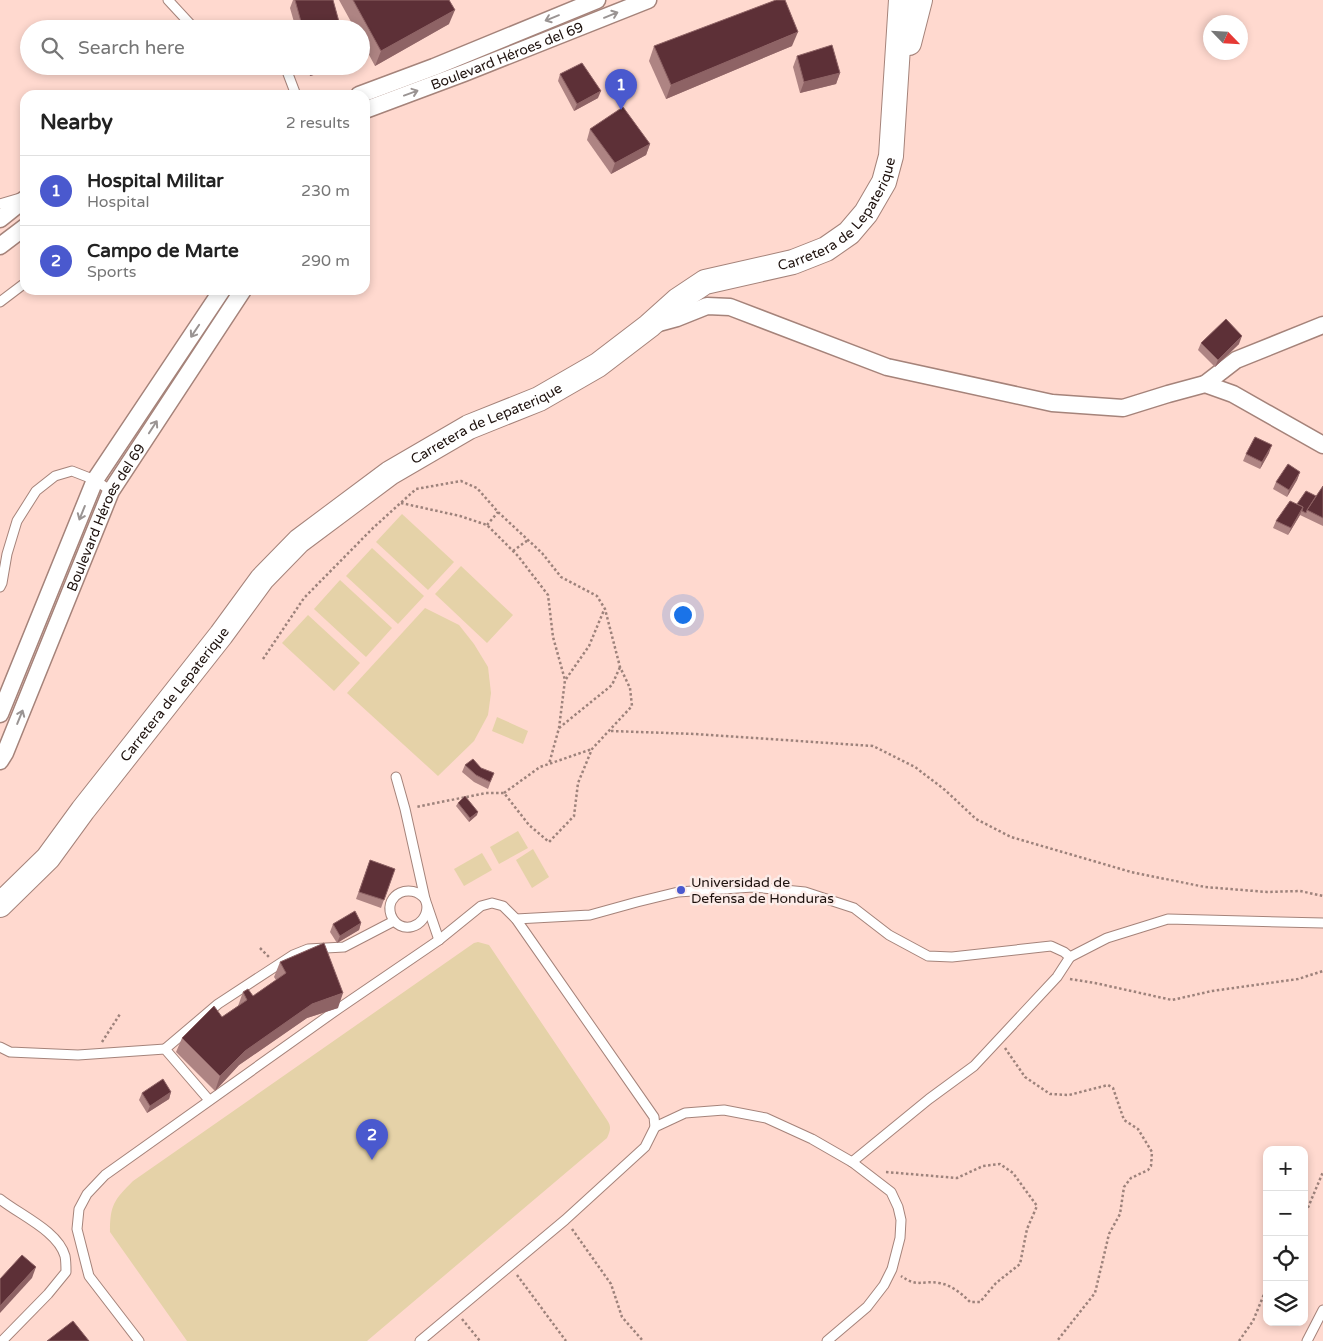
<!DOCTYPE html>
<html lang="en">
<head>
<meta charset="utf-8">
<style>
  body { margin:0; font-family:"Varela Round",sans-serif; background:#f6f6f6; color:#222 }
  .controls { position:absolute; right:15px; bottom:15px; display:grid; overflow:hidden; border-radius:10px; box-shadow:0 2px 8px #0003 }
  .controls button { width:45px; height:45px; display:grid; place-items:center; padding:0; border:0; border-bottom:1px solid #e0e0e0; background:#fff; color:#222; font:25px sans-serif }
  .compass { position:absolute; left:1203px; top:15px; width:45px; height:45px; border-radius:50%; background:#fff; box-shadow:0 2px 8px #0003; rotate:115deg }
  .you { position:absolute; left:682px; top:614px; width:18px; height:18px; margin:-12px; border:4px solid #fff; border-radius:50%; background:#1a73e8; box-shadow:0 0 0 8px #1a73e833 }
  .badge { display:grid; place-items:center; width:32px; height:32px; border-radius:50%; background:#4a59ce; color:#fff; font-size:16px; font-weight:700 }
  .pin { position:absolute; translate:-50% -41px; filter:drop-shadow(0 1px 2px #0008) }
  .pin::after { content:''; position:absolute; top:26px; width:18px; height:15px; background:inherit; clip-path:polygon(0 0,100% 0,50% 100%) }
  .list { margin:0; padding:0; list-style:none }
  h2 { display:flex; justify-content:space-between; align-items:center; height:65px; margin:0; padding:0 20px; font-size:21px }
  h2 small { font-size:16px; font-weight:400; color:#767676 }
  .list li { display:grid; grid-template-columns:32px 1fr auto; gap:15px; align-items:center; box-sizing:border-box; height:70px; padding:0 20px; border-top:1px solid #e0e0e0 }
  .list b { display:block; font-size:19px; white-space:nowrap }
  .list p { margin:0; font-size:16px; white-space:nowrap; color:#767676 }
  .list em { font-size:16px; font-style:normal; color:#767676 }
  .icon { flex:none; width:28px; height:28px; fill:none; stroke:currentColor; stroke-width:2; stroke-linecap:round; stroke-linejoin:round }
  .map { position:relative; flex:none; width:1323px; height:1341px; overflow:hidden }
  .search { position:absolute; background:#fff; box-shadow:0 2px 8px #0003; left:20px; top:20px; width:350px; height:55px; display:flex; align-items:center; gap:12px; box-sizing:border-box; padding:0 18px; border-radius:28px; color:#767676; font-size:19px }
  .panel { position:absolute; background:#fff; box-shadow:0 2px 8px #0003; left:20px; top:90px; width:350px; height:205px; border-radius:15px }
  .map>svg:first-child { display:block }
  .green { fill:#e5d2a8 }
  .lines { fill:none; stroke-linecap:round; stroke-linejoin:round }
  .service-casing { stroke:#a5837a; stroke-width:11 }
  .minor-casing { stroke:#a5837a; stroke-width:19 }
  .secondary-casing { stroke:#a5837a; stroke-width:26 }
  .path { stroke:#9d827b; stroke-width:2.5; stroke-dasharray:2.5 2.5; stroke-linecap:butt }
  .service { stroke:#fff; stroke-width:9 }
  .minor { stroke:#fff; stroke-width:16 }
  .secondary { stroke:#fff; stroke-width:24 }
  .wall { fill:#ae8483 }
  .shaded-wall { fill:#8e6365 }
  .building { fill:#5d3037; stroke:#8e6365 }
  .oneway { stroke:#9a9493 }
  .poi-dot { fill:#4a59ce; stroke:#fcece8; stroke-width:2 }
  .labels { text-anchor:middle; stroke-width:5; stroke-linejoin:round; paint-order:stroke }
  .street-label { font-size:14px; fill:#1e120e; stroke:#fcece8 }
  .poi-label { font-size:14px; fill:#1e120e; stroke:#fcece8; text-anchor:start }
</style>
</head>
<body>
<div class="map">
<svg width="1323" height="1341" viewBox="0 0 1323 1341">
  <rect width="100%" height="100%" fill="#ffd9cf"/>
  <g class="green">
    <polygon points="402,514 454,562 428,590 376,542"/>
    <polygon points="372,548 424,596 398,624 346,576"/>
    <polygon points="461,566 513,615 487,643 435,594"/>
    <polygon points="340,580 392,628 366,657 314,609"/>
    <polygon points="425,608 459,625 474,644 488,667 491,693 488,715 474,741 438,776 347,693"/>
    <polygon points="308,615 360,663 334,691 282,643"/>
    <polygon points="497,717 528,731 523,744 492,731"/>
    <polygon points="518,831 528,848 499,864 490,847"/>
    <polygon points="533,849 549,877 532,888 516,860"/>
    <polygon points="482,853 492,870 464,886 454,869"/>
    <path d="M478 942 489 945 607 1120C612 1127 610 1131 607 1138L367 1341H187L110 1232C110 1205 114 1200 133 1181L474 943Z"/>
  </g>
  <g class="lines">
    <defs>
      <g id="service">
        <polyline points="168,0 193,27 197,29"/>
        <polyline points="285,66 296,95"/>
        <polyline points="0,204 20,198"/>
        <polyline points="0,302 25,283"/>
        <polyline points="0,587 2,583 7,554 17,521 36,491 55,476 72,471 95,480 111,491"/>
        <polyline points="396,777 405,809 425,899 439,940"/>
        <path d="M425 899C411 882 384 894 391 915 399 936 427 928 427 906"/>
        <polyline points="516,919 590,915 637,902 678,892 753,887 805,892 854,908 889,935 928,956 952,957 1051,946 1064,952 1070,957 1107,938 1168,919 1323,923"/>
        <polyline points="0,1047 10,1052 78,1055 165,1049 209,1100"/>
        <polyline points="165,1049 218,1004 293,955 308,949 344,947 394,921"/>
        <polyline points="655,1127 685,1113 724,1110 766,1118 812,1139 852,1162 891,1192 898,1207 901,1220 900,1238 892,1269 884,1285 867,1307 827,1341"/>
        <polyline points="852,1162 929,1099 974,1066 1057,977 1070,957"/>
        <path d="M0 1199C20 1215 58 1231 65 1256 66 1261 66 1267 66 1272L48 1294 2 1341"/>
        <polyline points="139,1341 89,1276 77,1229 79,1209 87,1194 105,1175 338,1009 439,940 481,906 492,903 503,906 516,919 654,1117 655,1127 645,1147 565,1220 420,1341"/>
        <polyline points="1307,1341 1323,1310"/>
      </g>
      <g id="minor">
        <polyline points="359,95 434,67 597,0"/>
        <path id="s1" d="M365 110 464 73 648 0"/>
        <polyline points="0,219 25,199"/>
        <polyline points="0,246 25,227"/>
        <polyline points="655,324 677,318 707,306 730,307 887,367 1052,403 1123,408 1168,394 1205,384 1233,394 1323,445"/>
        <polyline points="1205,384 1236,360 1323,325"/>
        <polyline points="0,714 95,480 222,290"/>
        <path id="s2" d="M0 761 5 753 111 491 243 290"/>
      </g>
      <g id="secondary">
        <polyline points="909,43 920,0"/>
        <path id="s3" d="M0 905 48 858 83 810 221 635 262 579 299 541 390 473 469 427 539 399 598 365 649 326 678 300 705 282 793 262 826 249 849 233 866 213 884 182 891 156 901 0"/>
      </g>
    </defs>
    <use href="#service" class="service-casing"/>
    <use href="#minor" class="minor-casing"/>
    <use href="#secondary" class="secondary-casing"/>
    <g class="path">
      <polyline points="401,503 460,516 487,525 518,556 548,595 553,637 565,680 559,728 549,764"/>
      <polyline points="487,525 498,512"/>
      <polyline points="513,551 528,540"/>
      <polyline points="263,659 304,598 373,528 416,489 461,481 477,488 498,512 542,553 561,577 597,596 605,609 620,667 630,688 632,706 592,749 578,783 574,816 549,842 529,825 504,793 486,793 416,807"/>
      <polyline points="566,679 589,646 604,610"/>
      <polyline points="559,728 612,685 620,667"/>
      <polyline points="611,731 695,734 873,746 915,767 945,790 976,819 1011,837 1131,872 1205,887 1267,892 1300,891 1323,896"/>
      <polyline points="504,793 540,767 592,749"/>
      <polyline points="260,948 269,957"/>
      <polyline points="1070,979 1095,983 1172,1000 1212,991 1298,979 1323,971"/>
      <polyline points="102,1042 120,1014"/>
      <polyline points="1005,1048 1025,1077 1050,1094 1069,1095 1108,1085 1113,1088 1124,1120 1138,1129 1152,1152 1151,1166 1148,1170 1131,1178 1124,1187 1120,1214 1109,1234 1095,1293 1057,1341"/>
      <path d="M886 1172 957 1178 983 1166 1000 1164 1013 1173 1037 1206 1027 1229 1020 1264 996 1283 980 1302H970C962 1294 952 1285 939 1283 922 1280 918 1288 901 1276"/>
      <polyline points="1304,1217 1323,1172"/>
      <polyline points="572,1229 611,1284 622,1317 643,1341"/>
      <polyline points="517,1275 566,1341"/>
      <polyline points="462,1319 480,1341"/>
      <polyline points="1239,1341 1253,1321 1267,1287"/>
    </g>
    <use href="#service" class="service"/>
    <use href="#minor" class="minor"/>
    <use href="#secondary" class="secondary"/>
  </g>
  <g class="wall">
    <polygon points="293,0 333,0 341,29 296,29 290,8"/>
    <polygon points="339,0 449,0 449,24 375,66 361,40 361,29 355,29"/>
    <polygon points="654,46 792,46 666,99 649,61"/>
    <polygon points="797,56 840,73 836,84 800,93 793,67"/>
    <polygon points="307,66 344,66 310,76"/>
    <polygon points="560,74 598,98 574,111 558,81"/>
    <polygon points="590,129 650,144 646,155 611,174 587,140"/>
    <polygon points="1201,343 1239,344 1215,367 1198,350"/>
    <polygon points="1269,453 1260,469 1243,461 1246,454"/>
    <polygon points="1300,472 1297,480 1287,497 1273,489 1276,482"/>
    <polygon points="1323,486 1323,526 1300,515 1288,535 1273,528 1276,521 1297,504 1316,496"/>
    <polygon points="465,765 481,768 494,773 488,789 474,782 462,772"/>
    <polygon points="458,803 477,815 469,822 456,806"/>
    <polygon points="370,860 395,869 381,908 356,899"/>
    <polygon points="361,923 359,930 337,943 330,932 333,924"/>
    <polygon points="280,962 338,1008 307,1018 239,1065 215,1091 176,1052 182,1038 222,1017 238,1006 243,992 253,996 276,980 274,977"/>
    <polygon points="171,1092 169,1099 147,1113 139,1100 142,1093"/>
  </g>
  <g class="shaded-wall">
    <polygon points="455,10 449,24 375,66 381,51"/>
    <polygon points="798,32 792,46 666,99 671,85"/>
    <polygon points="314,66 344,66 310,76"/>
    <polygon points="840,73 836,84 800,93 804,82"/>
    <polygon points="601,91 598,98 574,111 577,104"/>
    <polygon points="650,144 646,155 611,174 615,163"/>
    <polygon points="1242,336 1239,344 1215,367 1218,360"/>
    <polygon points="1272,445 1269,453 1260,469 1262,462"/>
    <polygon points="1300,472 1297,480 1287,497 1289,490"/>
    <polygon points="1303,507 1300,515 1288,535 1291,528"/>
    <polygon points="478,812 477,815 469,822 470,818"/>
    <polygon points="361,923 359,930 337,943 340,936"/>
    <polygon points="343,993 338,1008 307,1018 239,1065 215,1091 220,1076 245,1051 312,1004"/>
    <polygon points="171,1092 169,1099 147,1113 150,1106"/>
    <polygon points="36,1267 32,1278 0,1313 0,1306"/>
  </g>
  <g class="building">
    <polygon points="295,0 333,0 341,29 303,29"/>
    <polygon points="353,0 449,0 455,10 381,51"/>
    <polygon points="776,0 785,0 798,32 671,85 654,46"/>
    <polygon points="832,45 840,73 804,82 797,56"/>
    <polygon points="582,63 601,91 577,104 560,74"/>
    <polygon points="623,107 650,144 615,163 590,129"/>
    <polygon points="1226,319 1242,336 1218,360 1201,343"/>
    <polygon points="1255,437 1272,445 1262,462 1246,454"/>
    <polygon points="1288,464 1300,472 1289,490 1276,482"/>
    <polygon points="1323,486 1323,518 1307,510"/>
    <polygon points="1306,491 1316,496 1307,510 1306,513 1302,511 1303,507 1297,504"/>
    <polygon points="1290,501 1303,507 1291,528 1276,521"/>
    <polygon points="473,759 481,768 494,773 490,782 476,775 465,765"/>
    <polygon points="465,796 478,812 470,818 458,803"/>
    <polygon points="370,860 395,869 384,900 359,892"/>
    <polygon points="355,911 361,923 340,936 333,924"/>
    <polygon points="324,943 343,993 312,1004 245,1051 220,1076 182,1038 214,1006 222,1017 247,1000 243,992 248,989 253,996 286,973 280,962"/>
    <polygon points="163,1079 171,1092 150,1106 142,1093"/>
    <polygon points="22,1255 36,1267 0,1306 0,1279"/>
    <polygon points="73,1321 89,1341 47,1341"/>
  </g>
  <defs><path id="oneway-shaft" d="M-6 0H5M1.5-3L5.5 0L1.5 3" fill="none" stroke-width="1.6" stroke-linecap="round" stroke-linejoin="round" transform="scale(1.25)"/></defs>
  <g class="oneway">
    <use href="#oneway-shaft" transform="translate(611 15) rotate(-22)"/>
    <use href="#oneway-shaft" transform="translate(552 18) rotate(158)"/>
    <use href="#oneway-shaft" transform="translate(411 93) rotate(-20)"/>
    <use href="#oneway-shaft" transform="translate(195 331) rotate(124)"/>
    <use href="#oneway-shaft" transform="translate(153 427) rotate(-57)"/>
    <use href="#oneway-shaft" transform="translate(82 513) rotate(112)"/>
    <use href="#oneway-shaft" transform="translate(20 717) rotate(-68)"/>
  </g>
  <circle class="poi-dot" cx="681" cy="890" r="5"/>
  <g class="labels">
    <g class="street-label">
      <text dy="5" stroke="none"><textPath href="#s1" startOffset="152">Boulevard Héroes del 69</textPath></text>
      <text dy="5" stroke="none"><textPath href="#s3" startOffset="1114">Carretera de Lepaterique</textPath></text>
      <text dy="5" stroke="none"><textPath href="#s3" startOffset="694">Carretera de Lepaterique</textPath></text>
      <text dy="5" stroke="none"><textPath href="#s2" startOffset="266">Boulevard Héroes del 69</textPath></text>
      <text dy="5" stroke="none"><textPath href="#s3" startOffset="274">Carretera de Lepaterique</textPath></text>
    </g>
    <g class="poi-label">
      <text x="691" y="887">Universidad de<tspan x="691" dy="16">Defensa de Honduras</tspan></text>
    </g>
  </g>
</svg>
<div class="controls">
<button>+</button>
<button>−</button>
<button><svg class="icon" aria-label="locate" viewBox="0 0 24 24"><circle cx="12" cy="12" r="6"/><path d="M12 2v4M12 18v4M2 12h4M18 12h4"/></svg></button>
<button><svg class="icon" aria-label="layers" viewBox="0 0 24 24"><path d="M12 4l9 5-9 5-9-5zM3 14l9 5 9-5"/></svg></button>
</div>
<svg class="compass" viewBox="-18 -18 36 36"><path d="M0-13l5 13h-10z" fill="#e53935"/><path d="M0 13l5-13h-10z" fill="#767676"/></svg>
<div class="you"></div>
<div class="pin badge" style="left:621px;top:110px">1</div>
<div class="pin badge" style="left:372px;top:1160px">2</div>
<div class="search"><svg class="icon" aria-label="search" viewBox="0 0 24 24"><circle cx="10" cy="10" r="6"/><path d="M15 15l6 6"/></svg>Search here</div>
<section class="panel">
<h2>Nearby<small>2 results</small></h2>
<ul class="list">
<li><span class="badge">1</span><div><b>Hospital Militar</b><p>Hospital</p></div><em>230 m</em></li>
<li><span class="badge">2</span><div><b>Campo de Marte</b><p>Sports</p></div><em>290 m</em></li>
</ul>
</section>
</div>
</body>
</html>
